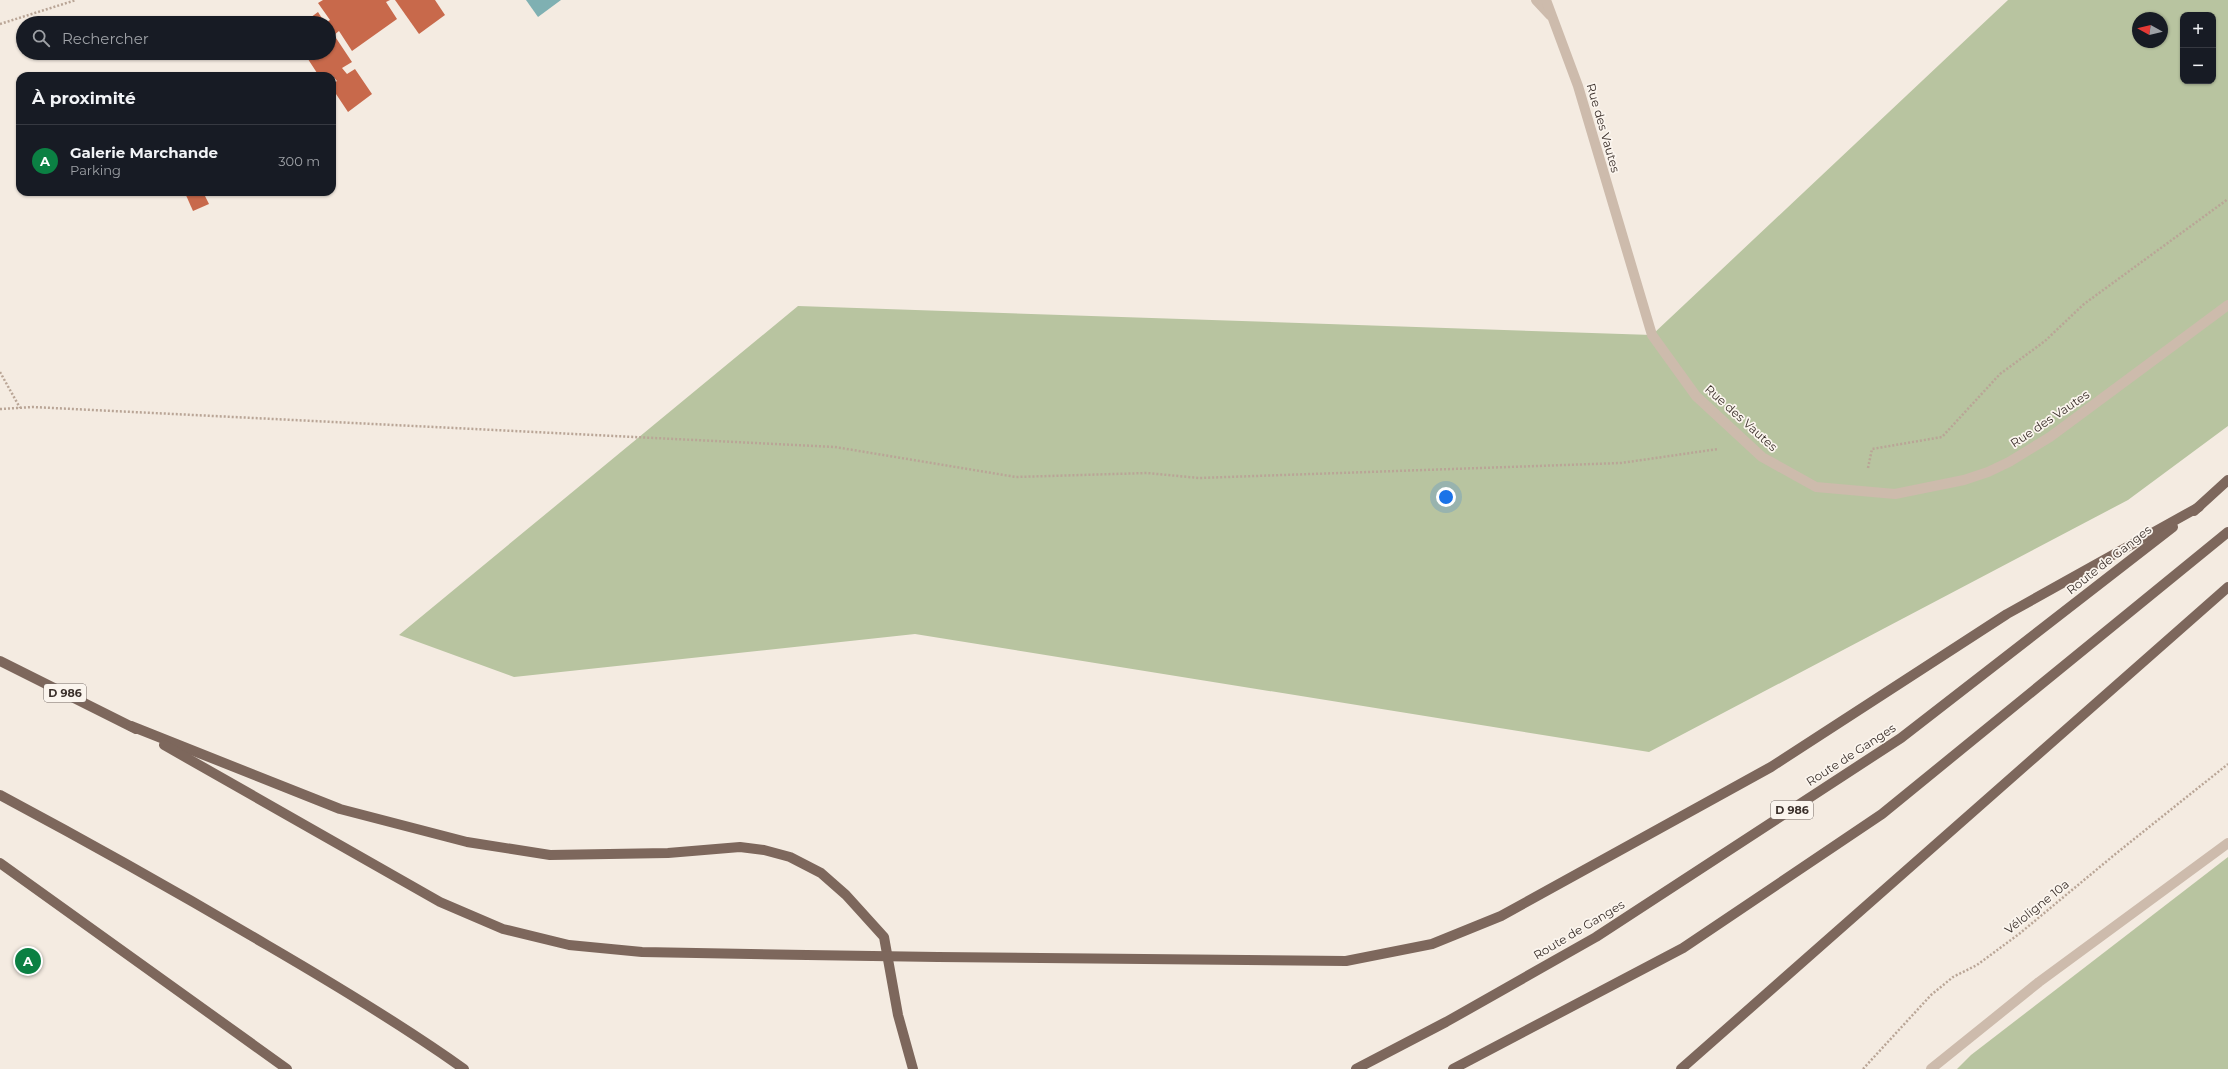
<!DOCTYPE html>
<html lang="fr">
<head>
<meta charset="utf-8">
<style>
  body { margin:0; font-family:Montserrat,sans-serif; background:#242831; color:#f1f3f6 }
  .controls { position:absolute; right:12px; top:12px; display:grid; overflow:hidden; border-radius:8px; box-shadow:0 1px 3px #0004 }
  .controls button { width:36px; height:36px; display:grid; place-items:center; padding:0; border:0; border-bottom:1px solid #363941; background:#171b24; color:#f1f3f6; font:20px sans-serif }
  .compass { position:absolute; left:2132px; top:12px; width:36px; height:36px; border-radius:50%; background:#171b24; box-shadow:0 1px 3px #0004; rotate:278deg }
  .you { position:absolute; left:1446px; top:497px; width:14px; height:14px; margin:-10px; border:3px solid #fff; border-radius:50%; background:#1a73e8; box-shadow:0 0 0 6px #1a73e833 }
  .badge { display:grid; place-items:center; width:26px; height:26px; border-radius:50%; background:#0b8043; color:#fff; font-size:13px; font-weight:700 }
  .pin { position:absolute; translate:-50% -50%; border:2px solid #fff; box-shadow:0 1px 4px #0006 }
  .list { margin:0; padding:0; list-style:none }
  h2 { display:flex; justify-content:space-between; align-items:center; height:52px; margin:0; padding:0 16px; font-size:17px }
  h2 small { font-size:13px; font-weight:400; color:#9ea1a6 }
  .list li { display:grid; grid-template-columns:26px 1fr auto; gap:12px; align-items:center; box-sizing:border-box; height:72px; padding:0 16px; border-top:1px solid #363941 }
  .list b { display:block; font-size:15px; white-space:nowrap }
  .list p { margin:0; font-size:13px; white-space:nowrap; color:#9ea1a6 }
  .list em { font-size:13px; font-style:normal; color:#9ea1a6 }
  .icon { flex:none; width:22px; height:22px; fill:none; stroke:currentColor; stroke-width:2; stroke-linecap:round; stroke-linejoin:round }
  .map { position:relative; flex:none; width:2228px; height:1069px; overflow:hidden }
  .search { position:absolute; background:#171b24; box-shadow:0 1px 3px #0004; left:16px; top:16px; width:320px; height:44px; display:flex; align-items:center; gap:10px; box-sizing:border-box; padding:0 14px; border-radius:22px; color:#9ea1a6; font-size:15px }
  .panel { position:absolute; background:#171b24; box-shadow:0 1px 3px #0004; left:16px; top:72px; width:320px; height:124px; border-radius:12px }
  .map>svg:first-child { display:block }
  .green { fill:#b8c4a0; fill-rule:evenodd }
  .water { fill:#7fb0b2 }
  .building { fill:#c8694b }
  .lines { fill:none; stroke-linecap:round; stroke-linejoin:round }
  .path { stroke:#b9a596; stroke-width:2.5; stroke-dasharray:2 2; stroke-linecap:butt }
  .tertiary { stroke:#cdbbac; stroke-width:10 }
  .primary { stroke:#7d675c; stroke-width:10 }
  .primary-bridge { stroke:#7d675c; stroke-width:10 }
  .labels { text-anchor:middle; stroke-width:3.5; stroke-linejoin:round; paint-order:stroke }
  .shield { fill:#fbf5ee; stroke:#756b66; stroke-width:1 }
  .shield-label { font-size:11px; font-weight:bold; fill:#3b302b }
  .street-label { font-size:12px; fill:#3b302b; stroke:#fbf5ee }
</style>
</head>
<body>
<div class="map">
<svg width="2228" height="1069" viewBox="0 0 2228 1069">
  <rect width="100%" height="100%" fill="#f4ebe1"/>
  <g class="green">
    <path d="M2008 0H2228V426L2128 500 1649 752 915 634 514 677 399 635 798 306 1652 335ZM2183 15H2213V81H2183ZM2138 18H2162V42H2138Z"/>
    <polygon points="2228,857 2228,1069 1957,1069 1971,1055"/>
  </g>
  <polygon class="water" points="526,0 561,0 538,17"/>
  <g class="building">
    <polygon points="323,0 390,0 386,2 397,19 352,51 339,31 334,35 352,62 342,68 347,74 355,69 372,94 348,112 332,88 332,84 337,81 332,75 319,76 304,53 329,53 329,23 303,23 318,12 325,23 330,20 318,3"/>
    <polygon points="395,0 435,0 445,15 419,34"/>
    <polygon points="187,192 203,192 209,204 193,211 185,193"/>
  </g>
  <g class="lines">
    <g class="path">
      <polyline points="0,24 76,0"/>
      <polyline points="0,372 20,408"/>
      <polyline points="0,409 33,407 835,447 1016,477 1147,473 1199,478 1621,463 1718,449"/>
      <polyline points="1868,468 1872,449 1942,437 2000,374 2045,341 2084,304 2228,199"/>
      <polyline points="1863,1069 1931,995 1953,977 1977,965 2019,934 2113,856 2228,764"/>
    </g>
    <g class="tertiary">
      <polyline points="1536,0 1550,15"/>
      <polyline points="1546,0 1578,86 1652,335 1696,396 1762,457 1816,487 1895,494 1964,480 1988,472 2009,462 2050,437 2228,305"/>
      <polyline points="1931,1069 2039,982 2228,843"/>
    </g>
    <g class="primary">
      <polyline points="2194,511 2228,480"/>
      <polyline points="0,661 136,729"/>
      <polyline points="131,726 340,809 467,842 550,855 668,853 740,847 764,850 790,857 821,873 846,895 884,937 898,1015 913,1069"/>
      <polyline points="164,745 440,902 503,929 569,945 642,952 807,955"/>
      <path d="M0 795C90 843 179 893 267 945 334 984 401 1024 464 1069"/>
      <polyline points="0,863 287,1069"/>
      <polyline points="938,957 1346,961 1432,944 1501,916 1771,767 2007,614 2199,507"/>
      <polyline points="1356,1069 1446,1022 1596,937 1901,738 2173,527"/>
      <polyline points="1453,1069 1683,948 1882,814 2228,532"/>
      <polyline points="1681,1069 2228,587"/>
    </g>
    <polyline class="primary-bridge" points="807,955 938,957"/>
  </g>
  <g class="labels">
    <g class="shield">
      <rect x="44" y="684" width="42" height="18" rx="3"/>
      <rect x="1771" y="801" width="42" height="18" rx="3"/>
    </g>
    <g class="shield-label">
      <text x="65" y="697">D 986</text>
      <text x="1792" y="814">D 986</text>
    </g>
    <g class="street-label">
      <text transform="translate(1603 128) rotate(74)" y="4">Rue des Vautes</text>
      <text transform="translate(1741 418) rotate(42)" y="4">Rue des Vautes</text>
      <text transform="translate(2050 419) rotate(-34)" y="4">Rue des Vautes</text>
      <text transform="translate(2109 560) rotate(-38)" y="4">Route de Ganges</text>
      <text transform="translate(1851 755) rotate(-33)" y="4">Route de Ganges</text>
      <text transform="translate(2037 907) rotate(-39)" y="4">Véloligne 10a</text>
      <text transform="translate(1579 930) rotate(-31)" y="4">Route de Ganges</text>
    </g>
  </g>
</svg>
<div class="controls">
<button>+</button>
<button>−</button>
</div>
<svg class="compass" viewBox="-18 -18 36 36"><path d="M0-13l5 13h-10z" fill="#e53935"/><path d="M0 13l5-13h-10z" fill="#9ea1a6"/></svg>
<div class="you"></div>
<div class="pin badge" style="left:28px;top:961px">A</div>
<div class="search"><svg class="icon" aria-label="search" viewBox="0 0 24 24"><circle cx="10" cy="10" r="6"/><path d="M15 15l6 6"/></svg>Rechercher</div>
<section class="panel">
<h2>À proximité<small></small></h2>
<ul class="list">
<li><span class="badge">A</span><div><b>Galerie Marchande</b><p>Parking</p></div><em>300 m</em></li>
</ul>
</section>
</div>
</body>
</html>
